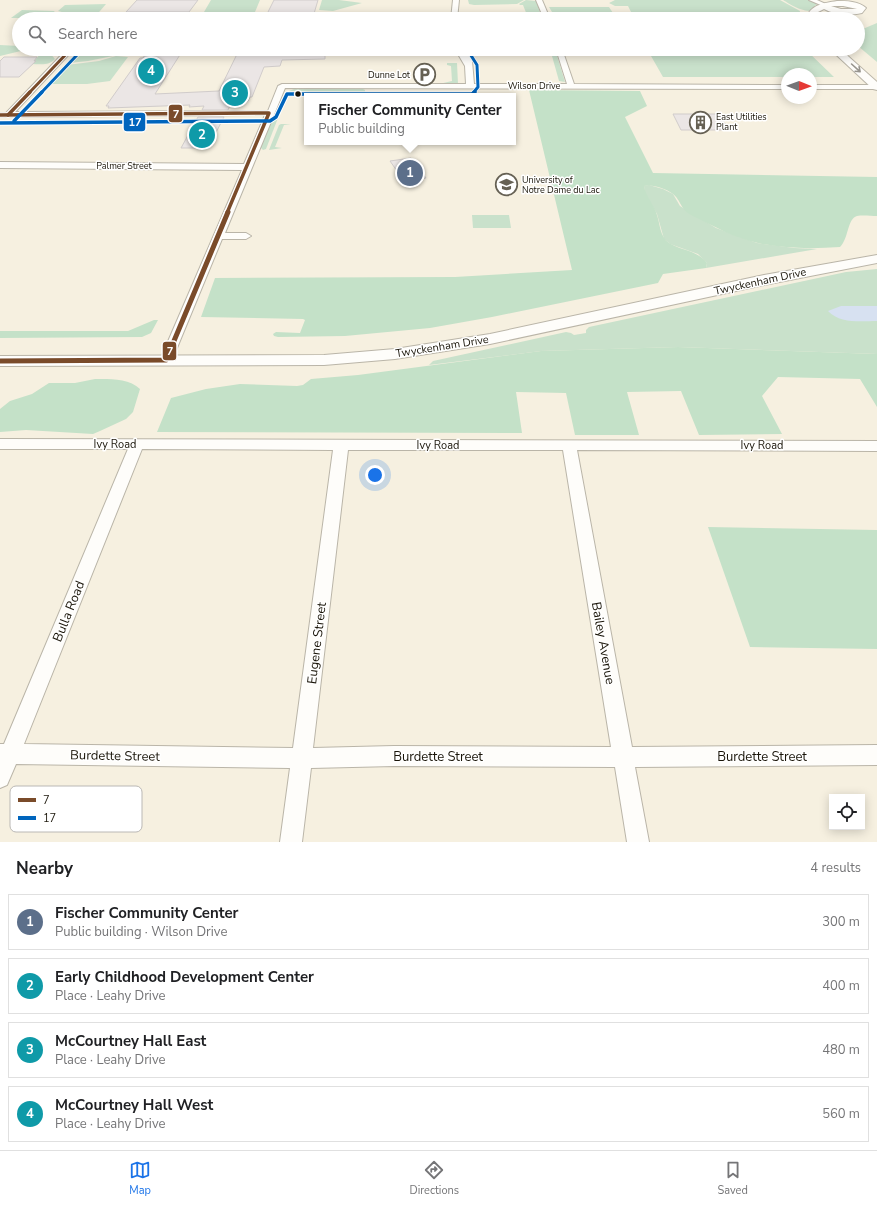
<!DOCTYPE html>
<html lang="en">
<head>
<meta charset="utf-8">
<style>
  body { margin:0; font-family:"Nunito Sans",sans-serif; background:#f6f6f6; color:#202124 }
  .controls { position:absolute; right:12px; bottom:12px; display:grid; overflow:hidden; border-radius:0px; box-shadow:0 2px 10px #0003 }
  .controls button { width:36px; height:36px; display:grid; place-items:center; padding:0; border:0; border-bottom:1px solid #e0e0e0; background:#fff; color:#202124; font:20px sans-serif }
  .compass { position:absolute; left:781px; top:68px; width:36px; height:36px; border-radius:50%; background:#fff; box-shadow:0 2px 10px #0003; rotate:91deg }
  .you { position:absolute; left:375px; top:475px; width:14px; height:14px; margin:-10px; border:3px solid #fff; border-radius:50%; background:#1a73e8; box-shadow:0 0 0 6px #1a73e833 }
  .badge { display:grid; place-items:center; width:26px; height:26px; border-radius:50%; background:#1a73e8; color:#fff; font-size:13px; font-weight:700 }
  .pin { position:absolute; translate:-50% -50%; border:2px solid #fff; box-shadow:0 1px 4px #0006 }
  .popup { position:absolute; left:304px; top:93px; width:212px; height:52px; box-sizing:border-box; display:grid; place-content:center; border-radius:0px; background:#fff; filter:drop-shadow(0 1px 3px #0005); font-size:13px; white-space:nowrap; color:#757577 }
  .popup b { font-size:15px; color:#202124 }
  .popup::after { content:''; position:absolute; left:50%; top:100%; margin-left:-8px; border:8px solid transparent; border-top-color:#fff }
  .list { margin:0; padding:0; list-style:none }
  h2 { display:flex; justify-content:space-between; align-items:center; height:52px; margin:0; padding:0 16px; font-size:17px }
  h2 small { font-size:13px; font-weight:400; color:#757577 }
  .list li { display:grid; grid-template-columns:26px 1fr auto; gap:12px; align-items:center; box-sizing:border-box; height:56px; margin:0 8px 8px; padding:0 8px; border:1px solid #e0e0e0; border-radius:0px }
  .list b { display:block; font-size:15px; white-space:nowrap }
  .list p { margin:0; font-size:13px; white-space:nowrap; color:#757577 }
  .list em { font-size:13px; font-style:normal; color:#757577 }
  .icon { flex:none; width:22px; height:22px; fill:none; stroke:currentColor; stroke-width:2; stroke-linecap:round; stroke-linejoin:round }
  .map { position:relative; flex:none; width:877px; height:842px; overflow:hidden }
  .search { position:absolute; background:#fff; box-shadow:0 2px 10px #0003; left:12px; right:12px; top:12px; height:44px; display:flex; align-items:center; gap:10px; box-sizing:border-box; padding:0 14px; border-radius:22px; color:#757577; font-size:15px }
  .sheet { height:308px; background:#fff }
  nav { display:flex; justify-content:space-around; align-items:center; box-sizing:border-box; height:56px; border-top:1px solid #e0e0e0; background:#fff; font-size:11px; color:#757577 }
  nav a { display:grid; justify-items:center; gap:2px }
  nav .on { color:#1a73e8 }
  .map>svg:first-child { display:block }
  .green { fill:#c9e1cb }
  .forest { fill:#c4e1c8 }
  .water { fill:#d7e1f1 }
  .building { fill:#ebe6e5; stroke:#d1cccb }
  .lines { fill:none; stroke-linecap:round; stroke-linejoin:round }
  .street-casing { stroke:#bab5a8; stroke-width:2 }
  .secondary-casing { stroke:#bab5a8; stroke-width:2 }
  .street { fill:#fefdfa; fill-rule:evenodd }
  .secondary { fill:#fefdfa; fill-rule:evenodd }
  .bus-1-far2-casing { stroke:#fff; stroke-width:4.5 }
  .bus-1-far1-casing { stroke:#fff; stroke-width:5.5 }
  .bus-1-casing { stroke:#fff; stroke-width:8 }
  .bus-2-far1-casing { stroke:#fff; stroke-width:4.5 }
  .bus-2-casing { stroke:#fff; stroke-width:5.5 }
  .bus-1-far2 { stroke:#7a4b2a; stroke-width:3 }
  .bus-1-far1 { stroke:#7a4b2a; stroke-width:3.5 }
  .bus-1 { stroke:#7a4b2a; stroke-width:5 }
  .bus-2-far1 { stroke:#0065bd; stroke-width:3 }
  .bus-2 { stroke:#0065bd; stroke-width:3.5 }
  .oneway { stroke:#97948d }
  .bus-dot { fill:#191408; stroke:#fff; stroke-width:1.5 }
  .labels { text-anchor:middle; stroke-width:3; stroke-linejoin:round; paint-order:stroke }
  .far-poi-label { font-size:9px; fill:#191408; stroke:#fff; text-anchor:start }
  .far-street-label { font-size:9px; fill:#191408; stroke:#fff }
  .street-label { font-size:11px; fill:#191408; stroke:#fff }
  .near-street-label { font-size:13px; fill:#191408; stroke:#fff }
  .key { fill:#fff; stroke:#bab8b5; stroke-width:1 }
  .key-label { font-size:11px; fill:#191408 }
  .line-badge { stroke:#fff; stroke-width:1.5 }
  .badge-label { font-size:11px; text-anchor:middle; font-weight:bold; fill:#fff }
</style>
</head>
<body>
<div class="map">
<svg width="877" height="842" viewBox="0 0 877 842">
  <rect width="100%" height="100%" fill="#f6f0e0"/>
  <g class="green">
    <polygon points="211,0 260,0 255,12 254,12 252,14 238,13 203,14 202,16 198,16 204,12"/>
    <polygon points="322,0 339,0 362,3 333,11 319,10"/>
    <polygon points="468,0 524,0 517,4 474,5 469,4"/>
    <polygon points="526,0 536,1 541,15 527,15 523,5 520,5 519,4"/>
    <polygon points="615,0 780,0 800,11 798,19 789,19 781,13 787,19 557,19 554,15 562,13 552,12 549,7 609,7 613,13 632,14 628,6 615,6 609,3"/>
    <path d="M783 0H808L817 4 809 11C799 10 791 5 783 0Z"/>
    <polygon points="106,4 94,18 86,18 58,11 65,5"/>
    <polygon points="22,10 55,11 45,18 11,18"/>
    <polygon points="877,23 877,62 858,46 858,31"/>
    <polygon points="0,45 19,46 19,49 29,49 0,56"/>
    <path d="M39 49 48 51 55 59C49 66 41 64 32 64L36 61H34L43 51H38Z"/>
    <polygon points="82,49 97,49 105,54 113,56 88,61 69,63"/>
    <polygon points="550,49 555,49 565,82 559,81"/>
    <polygon points="647,49 805,49 834,77 811,77 811,74 787,74 787,77 663,77"/>
    <polygon points="116,56 128,57 110,81 87,84 51,84 67,65 99,61"/>
    <polygon points="447,63 457,63 458,84 439,84 452,81 451,66 447,65"/>
    <polygon points="294,89 363,89 365,90 365,93 303,93 301,96 287,97 289,91"/>
    <polygon points="272,118 278,118 266,149 263,150 260,147"/>
    <polygon points="281,124 291,124 284,125 275,147 282,148 269,150 279,125"/>
    <polygon points="649,185 663,189 673,194 680,206 716,228 757,243 794,248 817,249 706,268 707,263 698,254 670,244 664,239 657,214 645,193 644,186"/>
    <polygon points="472,215 509,215 511,228 473,228"/>
    <polygon points="877,269 877,306 841,306 863,321 877,321 877,354 678,347 541,351 429,365 433,361 566,332 571,333 574,335 586,333 586,330 589,327 846,272"/>
  </g>
  <g class="forest">
    <path d="M529 90 640 91 647 106 625 117 653 173 877 177V216C871 216 863 215 857 216 847 219 849 238 840 247 813 249 785 249 758 243 735 238 713 226 693 216 680 210 681 200 673 194 665 188 652 184 644 186 646 197 654 204 657 215 660 224 660 237 669 243 682 251 697 250 707 263L706 268 663 274 658 283 492 317 430 328 345 336 278 337 274 336 273 334 276 332 300 333 305 320 303 319 201 317 215 278 455 277 572 270Z"/>
    <polygon points="154,320 158,320 151,333 142,337 0,338 0,331 128,331"/>
    <polygon points="678,347 877,354 877,407 860,379 778,377 762,396 782,434 699,435 681,391 627,392 639,435 575,435 566,393 516,392 522,433 157,432 171,398 206,389 240,384 297,386 303,385 311,379 358,375 541,351"/>
    <path d="M95 379C109 379 129 378 140 389L133 412 126 419 100 431 93 434 26 430 0 432V409L10 401 32 394 49 383H75Z"/>
    <polygon points="708,527 877,530 877,649 750,647"/>
  </g>
  <path class="water" d="M841 306H877V321C861 321 840 324 828 311Z"/>
  <g class="building">
    <polygon points="137,0 198,0 189,12 126,12"/>
    <polygon points="274,0 318,0 313,17 265,18"/>
    <polygon points="325,49 325,59 282,60 280,66 264,67 252,97 250,97 248,101 232,101 228,110 202,110 204,106 189,107 190,105 108,108 109,106 106,106 140,58 143,58 147,52 151,51 183,50 155,94 219,91 239,50"/>
    <polygon points="4,57 37,57 34,61 36,61 19,77 0,77 0,61"/>
    <polygon points="673,114 719,114 729,130 681,130"/>
    <polygon points="198,117 224,117 208,148 181,148"/>
    <polygon points="411,158 426,178 404,181 390,161"/>
  </g>
  <g class="lines">
    <defs>
      <g id="street">
        <polygon points="453,0 459,0 457,19 451,19"/>
        <polygon points="536,0 542,0 550,19 544,19"/>
        <polygon points="809,0 817,0 828,5 823,6"/>
        <polygon points="67,49 74,49 15,112 268,111 278,86 282,84 466,84 465,66 455,49 461,49 465,55 465,49 471,49 474,84 567,84 556,49 562,49 574,84 787,85 787,89 285,88 225,233 246,233 251,236 246,239 222,239 172,360 171,363 161,363 160,360 242,170 0,168 0,162 244,164 265,115 0,117 0,113 6,113"/>
        <rect x="811" y="85" width="66" height="4"/>
        <path d="M0 439 877 441V451L577 450 632 747 877 745V765L635 767 649 842H627L615 767 394 766 311 768 302 842H280L290 768 16 764 7 785 0 788V744H4L128 449H0ZM142 449 333 450 293 748 24 744ZM348 450H563L611 747 394 746 313 748Z"/>
      </g>
      <g id="secondary">
        <path d="M837 1C846 1 859 1 866 8L862 13C849 16 835 15 824 9L816 13 814 19H806C810 5 823 3 837 1ZM843 6 857 9H841L831 6Z"/>
        <polygon points="830,49 840,49 877,82 877,90 873,89"/>
        <polygon points="877,255 877,263 764,285 490,344 395,359 324,365 0,366 0,356 324,355 395,349 490,334 764,275"/>
      </g>
    </defs>
    <use href="#street" class="street-casing"/>
    <use href="#secondary" class="secondary-casing"/>
    <use href="#street" class="street"/>
    <use href="#secondary" class="secondary"/>
    <defs>
      <polyline id="bus-1-far2" points="29,93 71,49"/>
      <g id="bus-1-far1">
        <polyline points="0,115 269,113 227,213"/>
        <polyline points="8,115 30,92"/>
      </g>
      <polyline id="bus-1" points="0,361 166,360 228,212"/>
      <g id="bus-2-far1">
        <polyline points="467,49 477,65 478,87 473,93"/>
        <polyline points="41,93 77,55"/>
      </g>
      <g id="bus-2">
        <polyline points="14,121 42,92"/>
        <polyline points="0,123 270,121 276,117 287,94 472,94 475,92"/>
      </g>
    </defs>
    <use href="#bus-1-far2" class="bus-1-far2-casing"/>
    <use href="#bus-1-far1" class="bus-1-far1-casing"/>
    <use href="#bus-1" class="bus-1-casing"/>
    <use href="#bus-2-far1" class="bus-2-far1-casing"/>
    <use href="#bus-2" class="bus-2-casing"/>
    <use href="#bus-1-far2" class="bus-1-far2"/>
    <use href="#bus-1-far1" class="bus-1-far1"/>
    <use href="#bus-1" class="bus-1"/>
    <use href="#bus-2-far1" class="bus-2-far1"/>
    <use href="#bus-2" class="bus-2"/>
  </g>
  <defs><path id="oneway-shaft" d="M-6 0H5M1.5-3L5.5 0L1.5 3" fill="none" stroke-width="1.6" stroke-linecap="round" stroke-linejoin="round"/></defs>
  <use class="oneway" href="#oneway-shaft" transform="translate(856 68) rotate(42)"/>
  <defs>
    <symbol id="parking-ring" viewBox="-11 -11 22 22"><circle r="9.5" fill="#fff" stroke="#666154" stroke-width="1.5"/><path d="M-3.5-5.5H1a3.5 3.5 0 0 1 0 7H-1V5.5H-3.5ZM-1-3.4V-.6H.8a1.4 1.4 0 0 0 0-2.8Z" fill="#666154"/></symbol>
    <symbol id="building-ring" viewBox="-11 -11 22 22"><circle r="9.5" fill="#fff" stroke="#666154" stroke-width="1.5"/><path d="M-4-6H4V6H1V3H-1V6H-4ZM-2.5-4.3h1.7v1.8h-1.7ZM.8-4.3h1.7v1.8H.8ZM-2.5-1h1.7V.8h-1.7ZM.8-1h1.7V.8H.8Z" fill="#666154"/></symbol>
    <symbol id="university-ring" viewBox="-11 -11 22 22"><circle r="9.5" fill="#fff" stroke="#666154" stroke-width="1.5"/><path d="M0-5L7-2L0 1L-7-2ZM-4 1L0 2.5L4 1V4Q0 6-4 4Z" fill="#666154"/></symbol>
  </defs>
  <g fill-rule="evenodd">
    <use href="#parking-ring" x="412" y="62" width="25" height="25"/>
    <use href="#building-ring" x="688" y="110" width="25" height="25"/>
    <use href="#university-ring" x="494" y="172" width="25" height="25"/>
  </g>
  <circle class="bus-dot" cx="298" cy="94" r="3.5"/>
  <g class="labels">
    <g class="far-poi-label">
      <text x="410" y="78" text-anchor="end">Dunne Lot</text>
      <text x="716" y="120">East Utilities<tspan x="716" dy="10">Plant</tspan></text>
      <text x="522" y="183">University of<tspan x="522" dy="10">Notre Dame du Lac</tspan></text>
    </g>
    <g class="far-street-label">
      <text x="534" y="89">Wilson Drive</text>
      <text x="124" y="169">Palmer Street</text>
    </g>
    <g class="street-label">
      <text transform="translate(760 281) rotate(-12)" y="4">Twyckenham Drive</text>
      <text transform="translate(442 346) rotate(-9)" y="4">Twyckenham Drive</text>
      <text x="115" y="448">Ivy Road</text>
      <text x="438" y="449">Ivy Road</text>
      <text x="762" y="449">Ivy Road</text>
    </g>
    <g class="near-street-label">
      <text transform="translate(68 611) rotate(-68)" y="5">Bulla Road</text>
      <text transform="translate(316 643) rotate(-83)" y="5">Eugene Street</text>
      <text transform="translate(604 643) rotate(80)" y="5">Bailey Avenue</text>
      <text transform="translate(115 755) rotate(1)" y="5">Burdette Street</text>
      <text x="438" y="761">Burdette Street</text>
      <text x="762" y="761">Burdette Street</text>
    </g>
  </g>
  <rect x="10" y="786" width="132" height="46" rx="6" class="key"/>
  <rect x="18" y="798" width="18" height="4" fill="#7a4b2a"/>
  <rect x="18" y="816" width="18" height="4" fill="#0065bd"/>
  <g class="key-label">
    <text x="43" y="804">7</text>
    <text x="43" y="822">17</text>
  </g>
  <g class="line-badge">
    <rect x="168" y="104" width="15" height="19" rx="4" fill="#7a4b2a"/>
    <rect x="123" y="112" width="23" height="20" rx="4" fill="#0065bd"/>
    <rect x="162" y="341" width="15" height="20" rx="4" fill="#7a4b2a"/>
  </g>
  <g class="badge-label">
    <text x="176" y="118">7</text>
    <text x="135" y="126">17</text>
    <text x="170" y="355">7</text>
  </g>
</svg>
<div class="controls">
<button><svg class="icon" aria-label="locate" viewBox="0 0 24 24"><circle cx="12" cy="12" r="6"/><path d="M12 2v4M12 18v4M2 12h4M18 12h4"/></svg></button>
</div>
<svg class="compass" viewBox="-18 -18 36 36"><path d="M0-13l5 13h-10z" fill="#e53935"/><path d="M0 13l5-13h-10z" fill="#757577"/></svg>
<div class="you"></div>
<div class="pin badge" style="left:410px;top:173px;background:#5c6f8a">1</div>
<div class="popup"><b>Fischer Community Center</b>Public building</div>
<div class="pin badge" style="left:202px;top:135px;background:#0f9aa8">2</div>
<div class="pin badge" style="left:235px;top:93px;background:#0f9aa8">3</div>
<div class="pin badge" style="left:151px;top:71px;background:#0f9aa8">4</div>
<div class="search"><svg class="icon" aria-label="search" viewBox="0 0 24 24"><circle cx="10" cy="10" r="6"/><path d="M15 15l6 6"/></svg>Search here</div>
</div>
<section class="sheet">
<h2>Nearby<small>4 results</small></h2>
<ul class="list">
<li><span class="badge" style="background:#5c6f8a">1</span><div><b>Fischer Community Center</b><p>Public building · Wilson Drive</p></div><em>300 m</em></li>
<li><span class="badge" style="background:#0f9aa8">2</span><div><b>Early Childhood Development Center</b><p>Place · Leahy Drive</p></div><em>400 m</em></li>
<li><span class="badge" style="background:#0f9aa8">3</span><div><b>McCourtney Hall East</b><p>Place · Leahy Drive</p></div><em>480 m</em></li>
<li><span class="badge" style="background:#0f9aa8">4</span><div><b>McCourtney Hall West</b><p>Place · Leahy Drive</p></div><em>560 m</em></li>
</ul>
</section>
<nav>
<a class="on"><svg class="icon" aria-label="map" viewBox="0 0 24 24"><path d="M3 6l6-2 6 2 6-2v14l-6 2-6-2-6 2zM9 4v14M15 6v14"/></svg>Map</a>
<a><svg class="icon" aria-label="directions" viewBox="0 0 24 24"><path d="M12 3l9 9-9 9-9-9zM9 14v-3h6M13 9l2 2-2 2"/></svg>Directions</a>
<a><svg class="icon" aria-label="saved" viewBox="0 0 24 24"><path d="M7 4h10v16l-5-4-5 4z"/></svg>Saved</a>
</nav>
</body>
</html>
